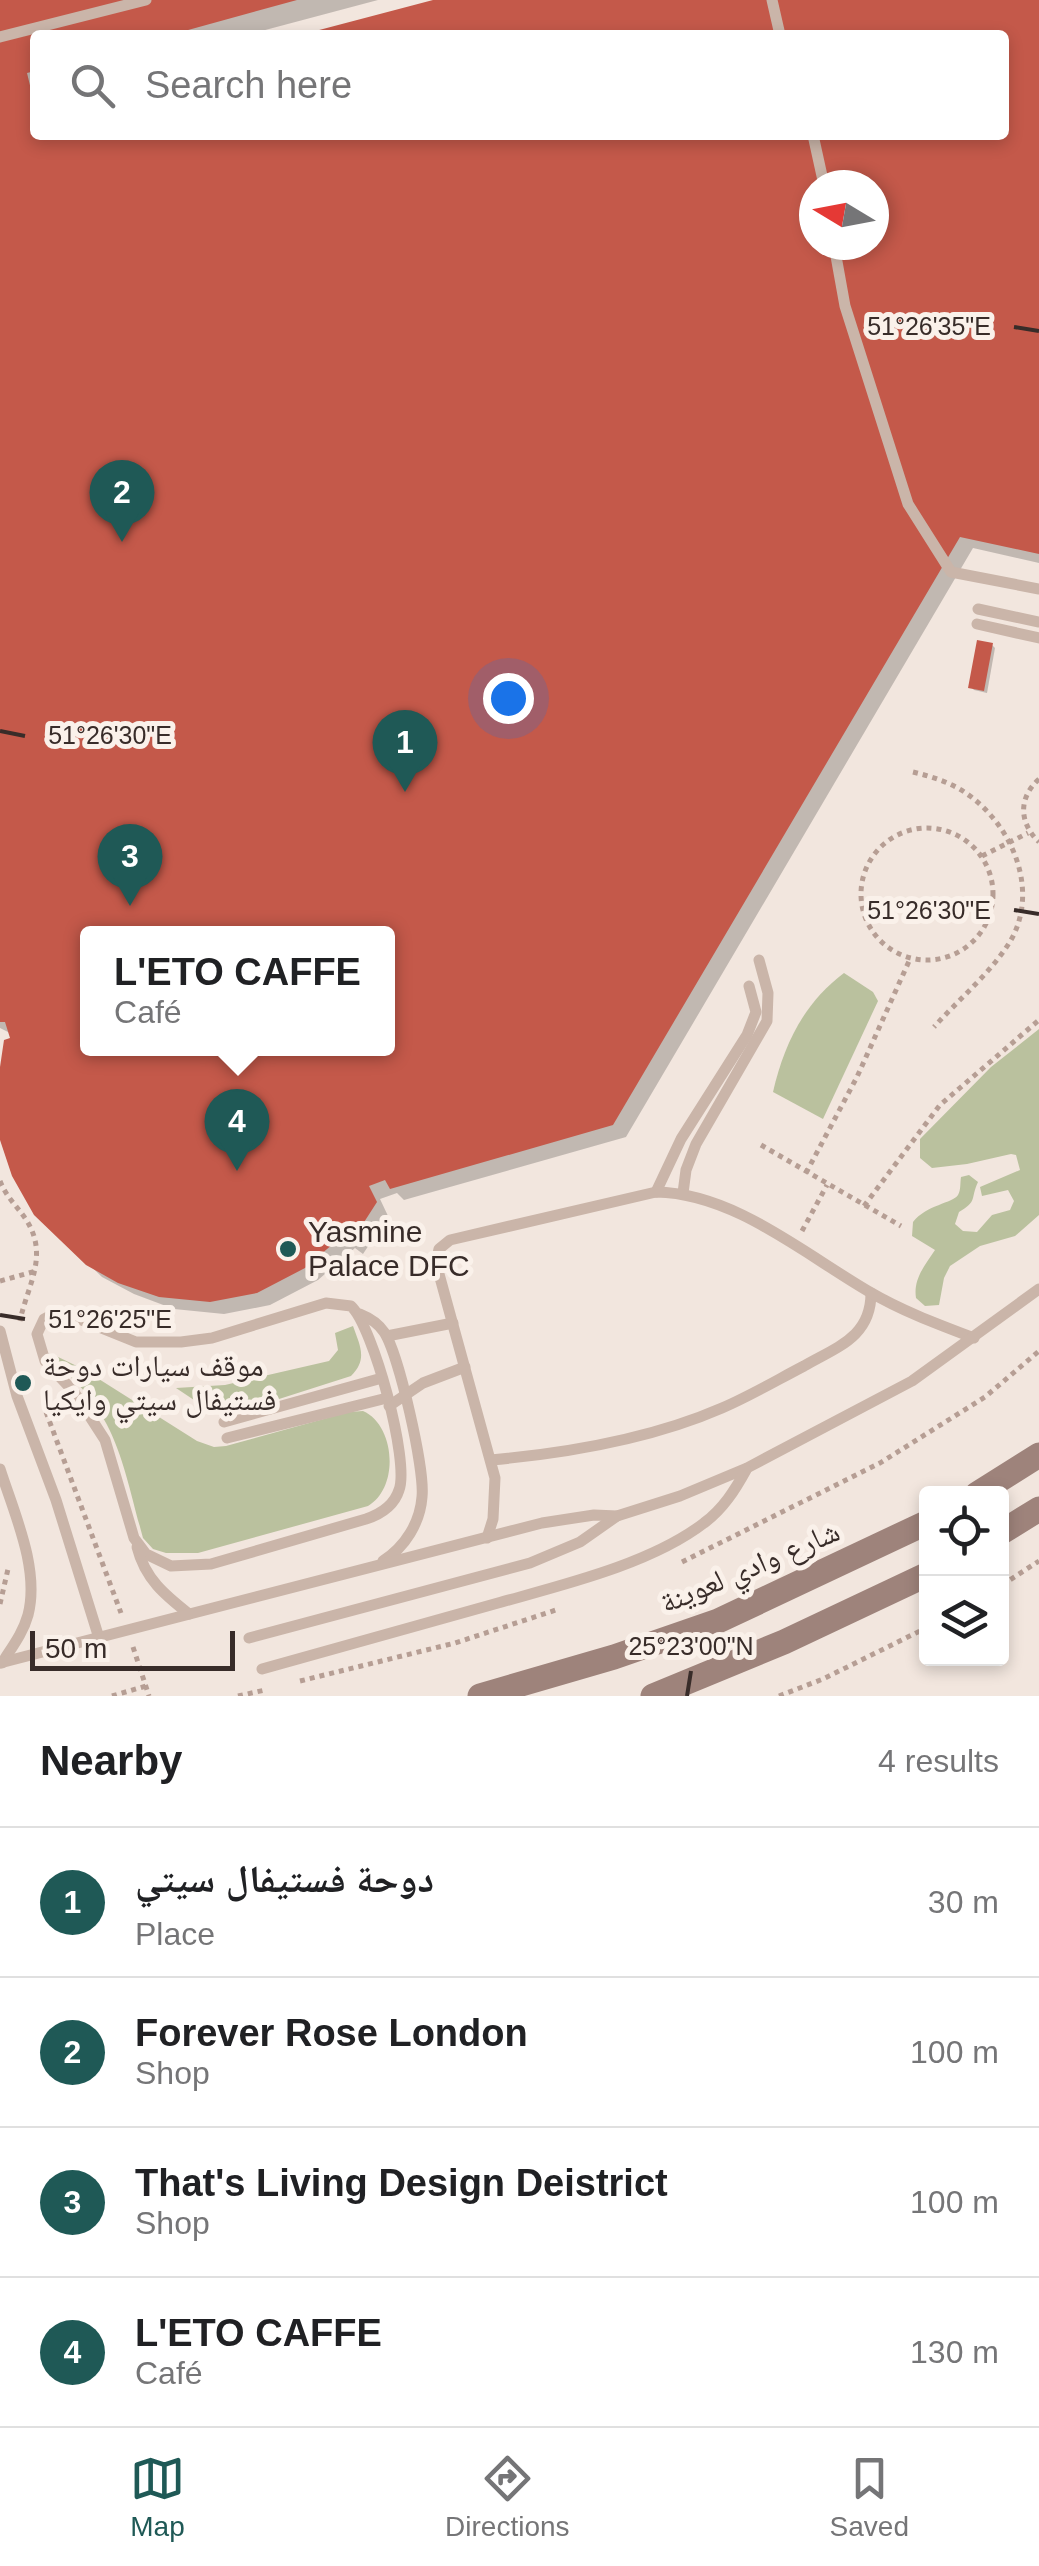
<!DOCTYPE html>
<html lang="en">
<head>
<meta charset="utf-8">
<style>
  body { margin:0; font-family:Arial,"Noto Naskh Arabic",sans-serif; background:#f2f2f2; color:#202124 }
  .controls { position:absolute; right:30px; bottom:30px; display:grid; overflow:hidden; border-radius:10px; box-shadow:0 5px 15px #0003 }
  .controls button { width:90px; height:90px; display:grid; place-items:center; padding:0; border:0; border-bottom:2px solid #e0e0e0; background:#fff; color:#202124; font:50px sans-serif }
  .compass { position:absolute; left:799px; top:170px; width:90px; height:90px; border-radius:50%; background:#fff; box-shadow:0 5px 15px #0003; rotate:280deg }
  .scale { position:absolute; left:30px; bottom:25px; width:205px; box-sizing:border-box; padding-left:10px; border:5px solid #382c29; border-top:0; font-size:28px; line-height:35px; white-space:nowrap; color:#382c29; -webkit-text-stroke:8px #faf1ea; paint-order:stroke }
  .you { position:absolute; left:508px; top:698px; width:35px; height:35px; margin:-25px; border:8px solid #fff; border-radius:50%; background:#1a73e8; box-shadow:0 0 0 15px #1a73e833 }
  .badge { display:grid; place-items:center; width:65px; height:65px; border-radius:50%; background:#1f5956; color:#fff; font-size:32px; font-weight:700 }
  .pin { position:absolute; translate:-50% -82px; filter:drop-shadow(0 2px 5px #0008) }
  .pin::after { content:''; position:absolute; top:52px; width:35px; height:30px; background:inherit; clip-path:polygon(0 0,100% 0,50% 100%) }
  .popup { position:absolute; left:80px; top:926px; width:315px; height:130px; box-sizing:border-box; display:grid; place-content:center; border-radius:10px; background:#fff; filter:drop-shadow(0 2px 8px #0005); font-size:32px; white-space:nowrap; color:#757577 }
  .popup b { font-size:38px; color:#202124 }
  .popup::after { content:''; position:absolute; left:50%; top:100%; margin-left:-20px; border:20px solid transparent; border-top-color:#fff }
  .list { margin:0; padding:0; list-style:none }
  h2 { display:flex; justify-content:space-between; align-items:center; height:130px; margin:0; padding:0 40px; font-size:42px }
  h2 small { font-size:32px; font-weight:400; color:#757577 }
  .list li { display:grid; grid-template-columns:65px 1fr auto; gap:30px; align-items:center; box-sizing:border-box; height:150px; padding:0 40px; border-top:2px solid #e0e0e0 }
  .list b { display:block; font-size:38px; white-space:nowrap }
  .list p { margin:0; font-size:32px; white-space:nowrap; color:#757577 }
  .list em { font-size:32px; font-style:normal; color:#757577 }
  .icon { flex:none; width:55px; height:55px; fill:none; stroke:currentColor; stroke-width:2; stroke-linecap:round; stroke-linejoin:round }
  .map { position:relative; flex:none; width:1039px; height:1696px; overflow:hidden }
  .search { position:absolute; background:#fff; box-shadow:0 5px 15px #0003; left:30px; right:30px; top:30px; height:110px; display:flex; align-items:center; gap:25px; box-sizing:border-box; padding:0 35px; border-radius:10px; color:#757577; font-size:38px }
  .sheet { height:730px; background:#fff }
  nav { display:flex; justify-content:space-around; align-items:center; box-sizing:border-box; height:140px; border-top:2px solid #e0e0e0; background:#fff; font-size:28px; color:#757577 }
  nav a { display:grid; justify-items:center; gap:5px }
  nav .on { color:#1f5956 }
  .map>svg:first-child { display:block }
  .green { fill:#bac19e }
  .shadow { fill:#0003; fill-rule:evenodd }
  .building { fill:#c4594a; fill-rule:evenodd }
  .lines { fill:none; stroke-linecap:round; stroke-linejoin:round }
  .path { stroke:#b69e94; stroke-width:5; stroke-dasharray:5 5; stroke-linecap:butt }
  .service { stroke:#cab5a9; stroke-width:11 }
  .secondary { stroke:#9e837b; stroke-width:25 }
  .ticks { fill:none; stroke:#382c29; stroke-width:4 }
  .poi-dot { fill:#1f5956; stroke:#faf1ea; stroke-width:4 }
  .labels { text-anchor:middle; stroke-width:10; stroke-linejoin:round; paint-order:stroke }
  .poi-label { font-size:30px; fill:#382c29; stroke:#faf1ea; text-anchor:start }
  .street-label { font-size:30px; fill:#382c29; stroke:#faf1ea }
  .ticks-label { font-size:25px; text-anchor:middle; fill:#382c29; stroke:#faf1ea; stroke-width:10; stroke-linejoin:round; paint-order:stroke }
</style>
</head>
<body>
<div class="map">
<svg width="1039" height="1696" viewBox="0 0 1039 1696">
  <rect width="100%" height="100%" fill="#f2e6de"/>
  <g class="green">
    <path d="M844 973 873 992 878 1001 823 1119 773 1092C784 1044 804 1003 844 973Z"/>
    <path d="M1039 1029V1215L1015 1236 980 1246 950 1266 944 1278 939 1305 925 1306 916 1298C913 1279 925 1265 935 1250L912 1236 913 1222C926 1205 953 1203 958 1195 961 1190 960 1183 961 1177L969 1175 978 1182C970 1199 978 1201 959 1212L955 1224 963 1231 977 1232 992 1215 1010 1210 1014 1201 1008 1190 982 1196 980 1187 1020 1170 1016 1155 1011 1154 967 1164 932 1168 920 1158V1139L991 1067Z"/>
    <path d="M353 1326C360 1346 368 1359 351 1376L232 1414 206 1408 176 1388 225 1385 329 1361 338 1350 335 1333Z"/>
    <path d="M54 1355 83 1369 197 1441 214 1447 226 1446 349 1412 363 1411C395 1425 400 1487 368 1506L198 1553H166L153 1549 143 1538C122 1462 117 1409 49 1359Z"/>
  </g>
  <g class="shadow">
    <path d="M0 0H378L246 35H35V135H1004V35H310L442 0H1039V563L973 548 626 1137 404 1200 397 1193 380 1199 388 1216 363 1254 355 1248 318 1280 270 1305 224 1314 174 1309 134 1294 102 1277 36 1213 0 1123V1099L13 1040 12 1034 0 1028ZM814 185H874V245H814ZM87 934H387V1048H87Z"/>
    <polygon points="992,645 995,648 987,693 974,690 971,687"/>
  </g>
  <g class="building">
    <path d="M0 0H297L170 35H35V71L27 73 35 106V135H1004V35L304 34 433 0H1039V554L960 537 613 1125 390 1189 385 1180 369 1186 377 1202 350 1244 341 1237 305 1268 257 1293 210 1302 159 1297 118 1283 86 1265 34 1215 12 1176 0 1140V1067L4 1040 10 1038 5 1022H0ZM814 185H874V245H814ZM87 934H387V1048H87Z"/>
    <polygon points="977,640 993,643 984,691 968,688"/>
  </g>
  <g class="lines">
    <g class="path">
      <path d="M913 772C933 777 953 783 970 796 1013 828 1039 890 1011 940 992 972 959 999 934 1027"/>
      <path d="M1039 779C1018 798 1019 823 1039 842"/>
      <circle cx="927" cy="894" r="66"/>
      <polyline points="982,856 1028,833"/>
      <polyline points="761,1145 901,1226"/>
      <polyline points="806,1173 857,1077 910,959"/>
      <path d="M0 1181C6 1197 18 1207 27 1221 49 1257 27 1286 20 1321"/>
      <polyline points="864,1206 940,1105 1039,1020"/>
      <polyline points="802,1231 827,1185"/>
      <polyline points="0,1281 36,1271"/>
      <polyline points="46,1412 121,1613"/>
      <polyline points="682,1562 880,1463 985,1397 1039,1351"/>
      <polyline points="1002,1585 1039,1561"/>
      <polyline points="0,1604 8,1569"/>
      <polyline points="133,1647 149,1696"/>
      <polyline points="300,1681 455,1643 559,1609"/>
      <polyline points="112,1696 146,1686"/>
      <polyline points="238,1696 265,1690"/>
      <polyline points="779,1696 823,1679 926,1628"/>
    </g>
    <g class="service">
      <polyline points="772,0 780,35"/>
      <polyline points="0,37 146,0"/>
      <polyline points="813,135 824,185"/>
      <polyline points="834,245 845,306 908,504 951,572 1039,589"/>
      <polyline points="978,609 1039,622"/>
      <polyline points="977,624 1039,638"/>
      <polyline points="656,1192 681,1139 747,1035 756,1012 749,986"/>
      <polyline points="683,1193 686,1170 696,1144 767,1021 768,993 759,960"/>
      <path d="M326 1303 351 1306C373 1326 410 1462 399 1490 394 1506 381 1514 366 1519L211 1564 171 1566 146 1554 134 1538 105 1440 74 1392 45 1361 37 1334 44 1319 59 1311 136 1342H181L212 1338Z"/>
      <path d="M360 1314C370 1318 378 1323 384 1332 399 1354 425 1470 422 1497 420 1523 405 1547 383 1561"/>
      <polyline points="0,1331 17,1396 56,1500 99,1638"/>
      <polyline points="387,1336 453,1323"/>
      <polyline points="389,1406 423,1383 465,1367"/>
      <polyline points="224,1422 382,1378"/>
      <polyline points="227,1438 387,1398"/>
      <path d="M491 1460C568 1453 651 1439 722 1408 750 1396 777 1380 804 1366 837 1347 871 1337 871 1293"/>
      <path d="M0 1469C14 1513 40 1569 28 1615 23 1633 12 1647 2 1663"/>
      <path d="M487 1538 493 1519 495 1478 436 1263 439 1249 450 1240 656 1192C733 1193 803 1253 868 1291 902 1311 937 1324 974 1338"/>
      <path d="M137 1547C145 1579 165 1595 189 1614"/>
      <polyline points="249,1638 530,1563 580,1542 617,1516"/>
      <polyline points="0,1663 542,1523 594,1515 617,1516 680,1496 747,1468 912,1381 1039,1289"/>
      <path d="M262 1669C341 1647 419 1625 498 1603 562 1585 651 1564 704 1523 723 1509 735 1490 746 1470"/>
    </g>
    <g class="secondary">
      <polyline points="977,1494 1039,1455"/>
      <polyline points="1002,1532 1039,1509"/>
      <polyline points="480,1696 614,1657 718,1621 926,1523"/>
      <polyline points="653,1696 784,1642 926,1575"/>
    </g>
  </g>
  <path class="ticks" d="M1014 327 1039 331M0 731 25 736M1014 910 1039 914M0 1315 25 1319M687 1696 691 1671"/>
  <g class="poi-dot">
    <circle cx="288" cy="1249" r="10"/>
    <circle cx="23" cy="1383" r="10"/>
  </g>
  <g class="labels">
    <g class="poi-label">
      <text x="308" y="1242">Yasmine<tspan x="308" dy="34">Palace DFC</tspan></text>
      <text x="43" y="1376">موقف سيارات دوحة<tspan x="43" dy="34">فستيفال سيتي وايكيا</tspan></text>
    </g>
    <g class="street-label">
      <text transform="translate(750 1567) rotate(-23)" y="10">شارع وادي لعوينة</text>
    </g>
  </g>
  <g class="ticks-label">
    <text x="929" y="335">51°26'35"E</text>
    <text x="110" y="744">51°26'30"E</text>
    <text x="929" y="919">51°26'30"E</text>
    <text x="110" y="1328">51°26'25"E</text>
    <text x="691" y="1655">25°23'00"N</text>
  </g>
</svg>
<div class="controls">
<button><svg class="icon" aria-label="locate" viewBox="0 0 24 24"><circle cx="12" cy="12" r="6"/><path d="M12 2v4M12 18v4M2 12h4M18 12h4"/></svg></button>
<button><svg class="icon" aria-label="layers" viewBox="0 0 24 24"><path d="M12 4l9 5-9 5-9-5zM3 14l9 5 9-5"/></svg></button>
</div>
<svg class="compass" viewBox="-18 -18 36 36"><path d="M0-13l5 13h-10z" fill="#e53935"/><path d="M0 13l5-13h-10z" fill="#757577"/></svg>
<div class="scale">50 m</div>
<div class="you"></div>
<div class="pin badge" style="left:405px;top:792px">1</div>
<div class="pin badge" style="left:122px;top:542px">2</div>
<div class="pin badge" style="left:130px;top:906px">3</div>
<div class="pin badge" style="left:237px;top:1171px">4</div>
<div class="popup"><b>L'ETO CAFFE</b>Café</div>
<div class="search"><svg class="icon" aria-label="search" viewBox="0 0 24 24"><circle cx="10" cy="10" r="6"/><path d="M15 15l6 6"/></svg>Search here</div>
</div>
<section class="sheet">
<h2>Nearby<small>4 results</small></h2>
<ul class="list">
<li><span class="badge">1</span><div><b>دوحة فستيفال سيتي</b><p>Place</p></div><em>30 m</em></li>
<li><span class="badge">2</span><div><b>Forever Rose London</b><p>Shop</p></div><em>100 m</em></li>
<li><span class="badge">3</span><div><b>That's Living Design Deistrict</b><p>Shop</p></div><em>100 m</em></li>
<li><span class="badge">4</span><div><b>L'ETO CAFFE</b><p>Café</p></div><em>130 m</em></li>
</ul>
</section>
<nav>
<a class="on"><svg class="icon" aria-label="map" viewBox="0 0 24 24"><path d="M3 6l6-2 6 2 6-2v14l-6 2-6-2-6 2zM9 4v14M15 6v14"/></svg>Map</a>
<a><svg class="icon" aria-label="directions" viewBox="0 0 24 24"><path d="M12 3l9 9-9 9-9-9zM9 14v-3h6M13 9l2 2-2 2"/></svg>Directions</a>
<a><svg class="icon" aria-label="saved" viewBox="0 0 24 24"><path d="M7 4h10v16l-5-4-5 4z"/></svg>Saved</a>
</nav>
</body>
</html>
